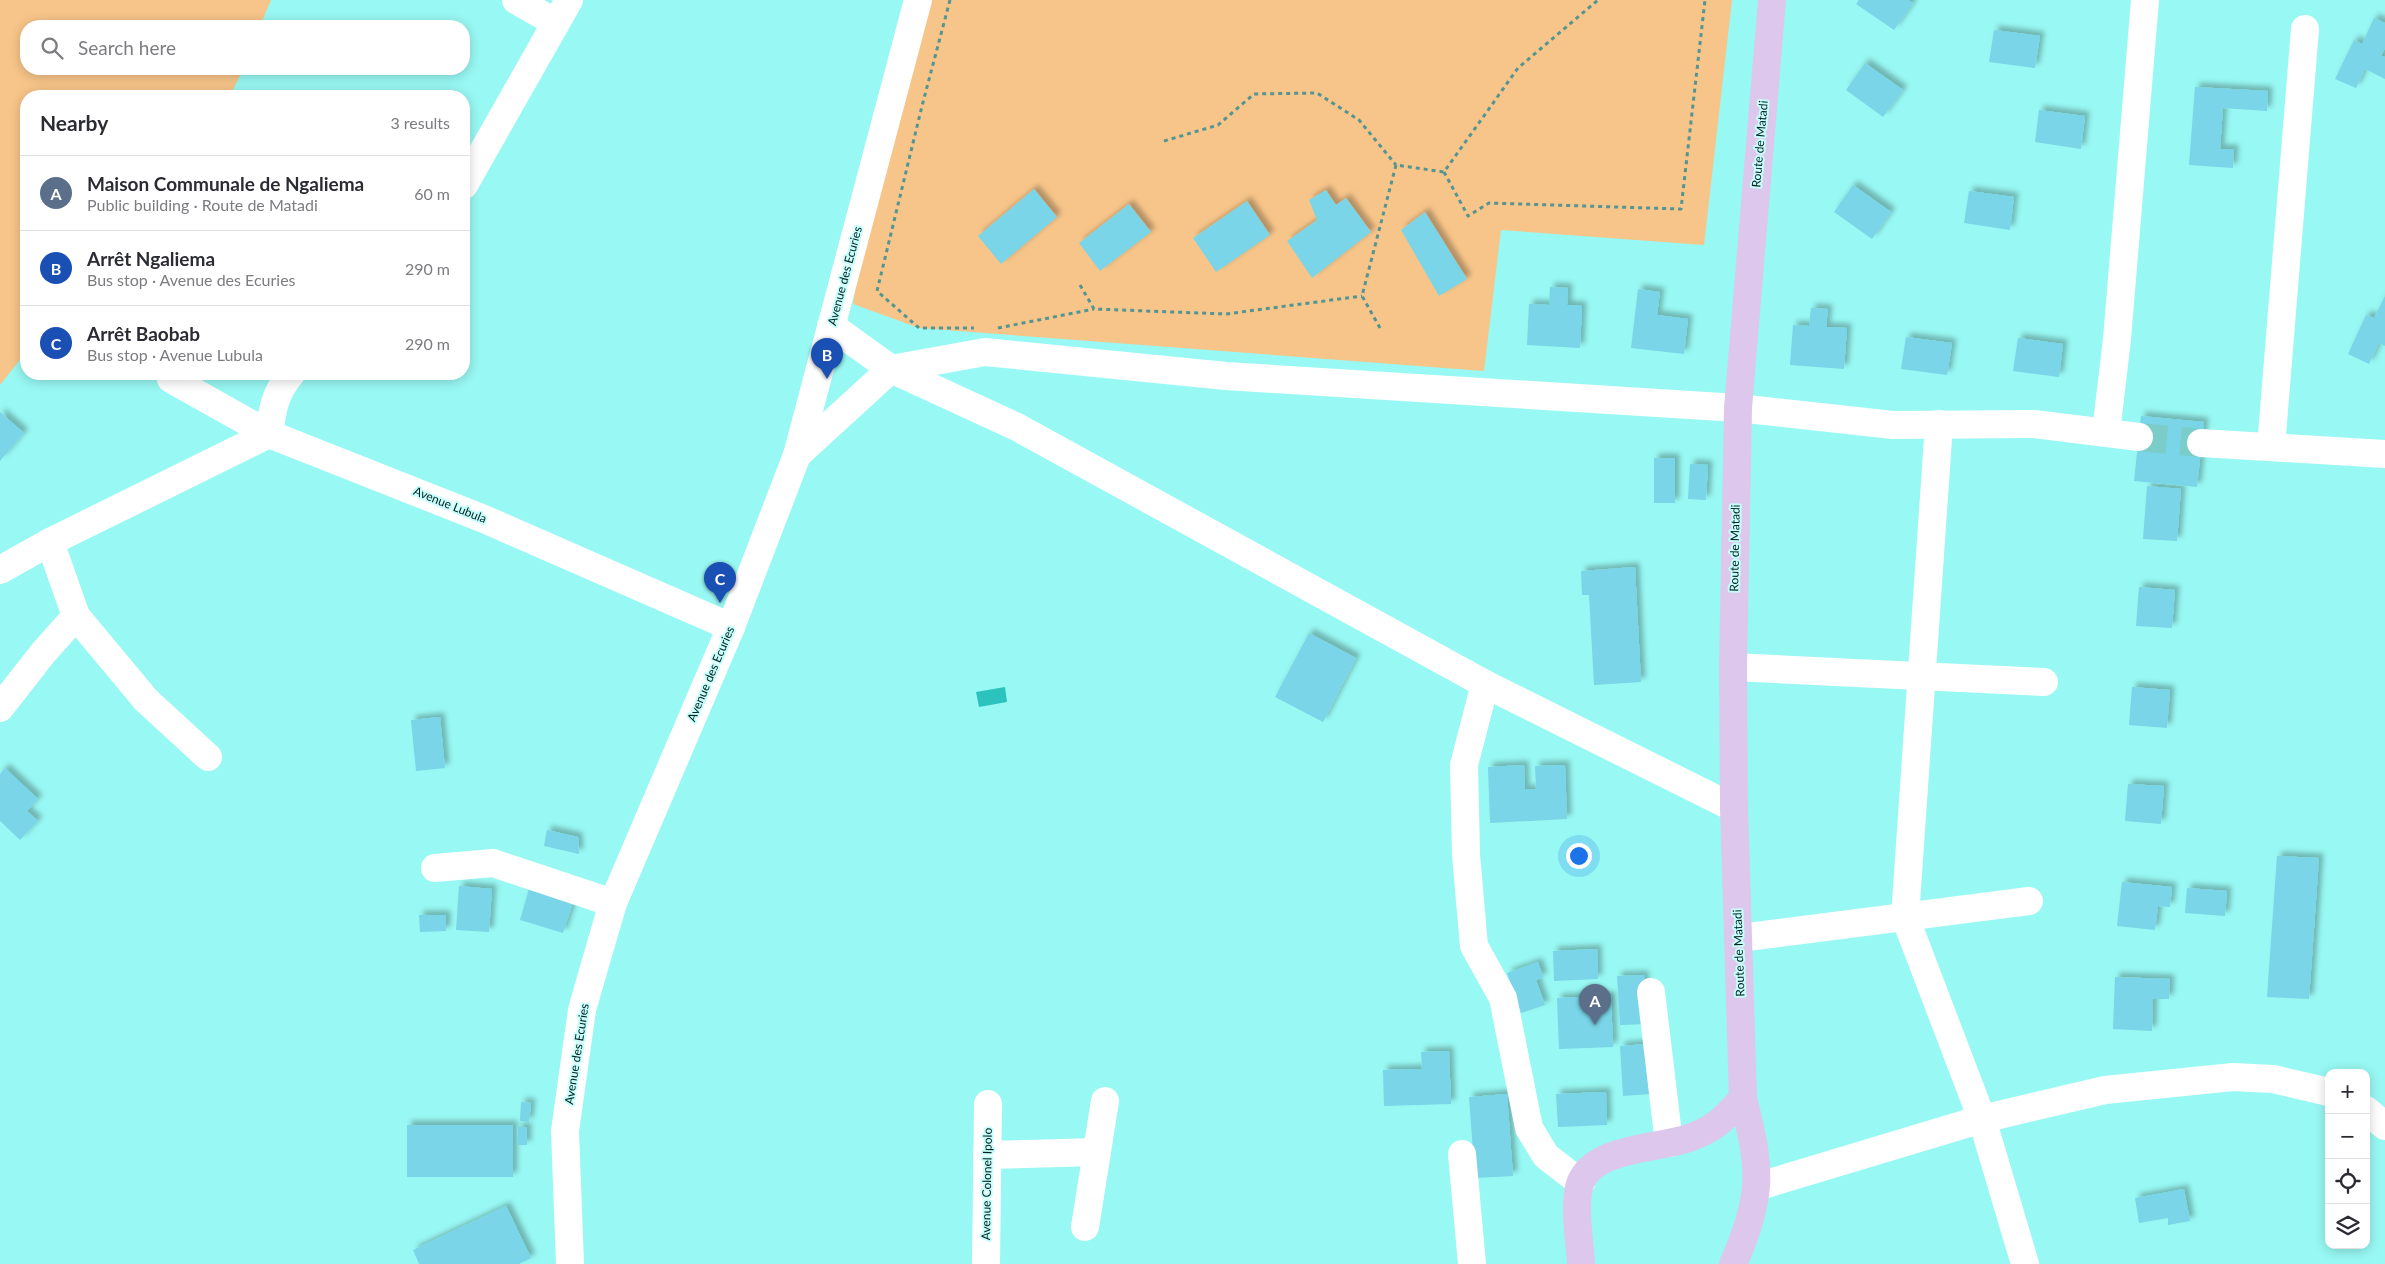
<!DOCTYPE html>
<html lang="en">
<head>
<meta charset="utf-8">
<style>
  body { margin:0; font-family:Lato,sans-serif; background:#f7f7f7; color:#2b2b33 }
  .controls { position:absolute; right:15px; bottom:15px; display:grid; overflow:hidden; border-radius:10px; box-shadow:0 2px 12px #0003 }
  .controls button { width:45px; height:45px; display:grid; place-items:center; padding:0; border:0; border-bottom:1px solid #e1e1e2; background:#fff; color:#2b2b33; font:25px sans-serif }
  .you { position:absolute; left:1578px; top:855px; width:18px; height:18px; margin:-12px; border:4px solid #fff; border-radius:50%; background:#1a73e8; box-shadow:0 0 0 8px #1a73e833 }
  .badge { display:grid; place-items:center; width:32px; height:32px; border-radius:50%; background:#1a73e8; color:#fff; font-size:16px; font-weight:700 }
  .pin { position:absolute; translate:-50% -41px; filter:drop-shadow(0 1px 2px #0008) }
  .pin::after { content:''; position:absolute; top:26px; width:18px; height:15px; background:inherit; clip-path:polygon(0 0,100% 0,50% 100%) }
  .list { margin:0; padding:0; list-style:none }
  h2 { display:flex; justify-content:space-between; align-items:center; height:65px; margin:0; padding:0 20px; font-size:21px }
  h2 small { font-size:16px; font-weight:400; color:#7c7c81 }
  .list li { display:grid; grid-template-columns:32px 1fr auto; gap:15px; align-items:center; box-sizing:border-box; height:75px; padding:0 20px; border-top:1px solid #e1e1e2 }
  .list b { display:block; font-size:19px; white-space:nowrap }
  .list p { margin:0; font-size:16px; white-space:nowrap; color:#7c7c81 }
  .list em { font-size:16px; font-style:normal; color:#7c7c81 }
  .icon { flex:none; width:28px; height:28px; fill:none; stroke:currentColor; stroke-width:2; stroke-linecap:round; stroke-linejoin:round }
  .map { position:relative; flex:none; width:2385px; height:1264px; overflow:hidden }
  .search { position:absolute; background:#fff; box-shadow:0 2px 12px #0003; left:20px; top:20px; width:450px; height:55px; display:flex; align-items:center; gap:12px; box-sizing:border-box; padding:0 18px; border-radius:20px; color:#7c7c81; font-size:19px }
  .panel { position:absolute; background:#fff; box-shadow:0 2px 12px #0003; left:20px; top:90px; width:450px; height:290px; border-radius:20px }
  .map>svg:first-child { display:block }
  .green { fill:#f7c589 }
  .water { fill:#2cc2bd }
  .building { fill:#79d5e7; filter:url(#shadow) }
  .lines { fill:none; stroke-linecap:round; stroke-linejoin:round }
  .minor-tunnel { stroke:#7acdc9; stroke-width:28; stroke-dasharray:28 14; stroke-linecap:butt }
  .path { stroke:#539592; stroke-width:3; stroke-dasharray:4 4; stroke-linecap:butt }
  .minor { stroke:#fff; stroke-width:28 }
  .major { stroke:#ddc7ec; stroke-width:28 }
  .labels { text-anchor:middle; stroke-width:4; stroke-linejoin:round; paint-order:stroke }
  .street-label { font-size:12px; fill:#032322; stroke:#c7fdfa }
</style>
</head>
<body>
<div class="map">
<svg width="2385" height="1264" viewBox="0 0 2385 1264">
  <defs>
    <filter id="shadow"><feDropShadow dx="4.5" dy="-4.5" stdDeviation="2.5" flood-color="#0004"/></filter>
  </defs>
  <rect width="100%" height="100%" fill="#98f8f3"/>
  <g class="green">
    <polygon points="0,0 271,0 260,26 26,26 26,69 243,69 230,96 26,96 26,352 0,385"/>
    <polygon points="929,0 1732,0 1704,245 1501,230 1484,371 919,328 853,304 863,236"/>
  </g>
  <polygon class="water" points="1005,687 1007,702 979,707 976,692"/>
  <g class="building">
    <polygon points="1859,0 1908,0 1913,3 1894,30 1856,4"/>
    <polygon points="2374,18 2385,23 2385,48 2381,56 2385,57 2385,79 2365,69 2356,88 2335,79 2354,40 2362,44"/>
    <polygon points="1994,30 2040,36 2035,68 1989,62"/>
    <polygon points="1865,63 1903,90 1883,117 1846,90"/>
    <polygon points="2195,87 2268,91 2267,111 2223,108 2220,149 2234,149 2233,168 2189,165"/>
    <polygon points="2039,110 2085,116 2081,149 2035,142"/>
    <polygon points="1853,185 1891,212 1872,239 1834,212"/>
    <polygon points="1034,189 1057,217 1001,264 978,236"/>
    <polygon points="1326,190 1336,205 1346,198 1371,232 1312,278 1287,241 1317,220 1309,200"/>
    <polygon points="1969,191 2014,197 2010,230 1964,223"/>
    <polygon points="1247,201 1270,235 1216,272 1193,238"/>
    <polygon points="1129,204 1151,232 1100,271 1079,243"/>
    <polygon points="1425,212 1467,279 1439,296 1401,230"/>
    <polygon points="1550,287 1568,288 1567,305 1582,306 1580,348 1527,345 1529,304 1549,305"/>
    <polygon points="1638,289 1660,292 1657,315 1688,319 1684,354 1631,348"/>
    <polygon points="2385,296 2385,346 2379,343 2369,364 2348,354 2366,315 2374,318"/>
    <polygon points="1811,308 1828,309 1826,327 1847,328 1844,369 1790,365 1793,325 1809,326"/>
    <polygon points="1906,337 1952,343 1947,375 1901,369"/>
    <polygon points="2018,338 2063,344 2059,377 2013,371"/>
    <polygon points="0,412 24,433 0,461"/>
    <polygon points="2141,416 2204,422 2197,487 2134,481"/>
    <rect x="1654" y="458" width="21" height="45"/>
    <polygon points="1690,464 1708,465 1706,500 1688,499"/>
    <polygon points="2147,486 2181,489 2177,541 2143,539"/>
    <polygon points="1635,567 1641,682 1594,685 1589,595 1582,595 1581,571"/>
    <polygon points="2139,587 2175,590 2172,628 2136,626"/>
    <polygon points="1309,633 1356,658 1323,722 1275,697"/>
    <polygon points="2132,687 2170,690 2167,728 2129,725"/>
    <polygon points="440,717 445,768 416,771 411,720"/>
    <polygon points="1524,765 1525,790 1536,789 1535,766 1565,765 1567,819 1490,823 1488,767"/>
    <polygon points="5,768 38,799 27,811 38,821 20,840 0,821 0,774"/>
    <polygon points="2128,784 2164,786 2161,824 2125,821"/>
    <polygon points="547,830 578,837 579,854 544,846"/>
    <polygon points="2277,856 2319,858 2309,999 2267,997"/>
    <polygon points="2122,882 2172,887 2170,907 2158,906 2155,930 2117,926"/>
    <polygon points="459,886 492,889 489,932 456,930"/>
    <polygon points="2187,888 2227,891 2225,916 2185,913"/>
    <polygon points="529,889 573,902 563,933 520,920"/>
    <polygon points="419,915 446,915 446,931 420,932"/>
    <polygon points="1597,949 1598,979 1554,981 1553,951"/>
    <polygon points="1538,962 1543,977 1536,980 1545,1005 1521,1013 1507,973"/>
    <polygon points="1644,975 1647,1024 1620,1025 1617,976"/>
    <polygon points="2115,977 2170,979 2169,999 2153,999 2152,1031 2113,1029"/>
    <polygon points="1611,996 1613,1047 1559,1049 1557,998"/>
    <polygon points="1646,1044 1650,1094 1623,1096 1620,1046"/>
    <polygon points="1449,1051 1451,1104 1384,1106 1383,1070 1422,1069 1421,1052"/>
    <polygon points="1606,1092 1607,1125 1558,1127 1556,1094"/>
    <polygon points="1507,1094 1513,1176 1475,1178 1469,1097"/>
    <polygon points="521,1102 531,1103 529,1122 520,1121"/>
    <rect x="407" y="1125" width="106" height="52"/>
    <polygon points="518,1127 527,1127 527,1145 517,1145"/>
    <polygon points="2184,1189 2190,1221 2168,1225 2168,1218 2139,1223 2135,1198"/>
    <polygon points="506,1206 531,1258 519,1264 419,1264 413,1250"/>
  </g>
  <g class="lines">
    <polyline class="minor-tunnel" points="2139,437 2201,443"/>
    <g class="path">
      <polyline points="950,0 922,106 877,291 919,328 974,328"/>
      <polyline points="1164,141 1218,125 1254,94 1317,93 1359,120 1396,165"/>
      <polyline points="1444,172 1468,216 1489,203 1681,209 1705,0"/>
      <polyline points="1080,285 1094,309 1226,314 1362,296"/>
      <polyline points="998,328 1094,309"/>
      <polyline points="1380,328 1362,296 1396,165 1444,172 1518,68 1598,0"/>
    </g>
    <g class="minor">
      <polyline points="516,0 556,23"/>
      <polyline points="464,185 569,0"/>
      <polyline points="831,326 891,369 1017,427 1485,684 1734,808"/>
      <polyline points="171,379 269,434 484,519 731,627"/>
      <polyline points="1939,424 1905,917 1982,1119 2025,1264"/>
      <polyline points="2106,432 2117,339 2145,0"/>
      <polyline points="2201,443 2385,454"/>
      <polyline points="2271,447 2305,29"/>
      <polyline points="797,455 891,369 985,352 1226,376 1738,408 1893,425 2034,424 2139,437"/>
      <path d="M0 570 50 542 269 434C272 411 275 392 291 374"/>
      <polyline points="76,616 146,700 208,757"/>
      <polyline points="1733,667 2044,682"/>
      <polyline points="1485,684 1464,765 1466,855 1474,946 1503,998 1529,1128 1546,1156 1581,1183"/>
      <polyline points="0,708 43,653 76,616 50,542"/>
      <polyline points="435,868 493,863 613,903"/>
      <polyline points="1739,938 2029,901"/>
      <polyline points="1651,992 1669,1143"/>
      <polyline points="2366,1110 2385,1126"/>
      <polyline points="1462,1154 1472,1264"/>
      <polyline points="987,1155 1096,1152"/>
      <polyline points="1756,1187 1982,1119 2105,1090 2233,1077 2273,1079 2329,1092"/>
      <polyline points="1085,1227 1105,1101"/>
      <polyline points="570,1264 565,1131 582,1010 594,968 613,903 731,627 797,455 918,0"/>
      <polyline points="986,1264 988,1104"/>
    </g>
    <g class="major">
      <path d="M1581 1264C1580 1242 1573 1205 1580 1184 1593 1147 1658 1149 1689 1138 1715 1129 1725 1118 1743 1098"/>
      <path d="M1733 1264C1743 1242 1754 1211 1756 1186 1758 1156 1750 1127 1743 1098L1734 808 1733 667 1738 408 1772 0"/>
    </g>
  </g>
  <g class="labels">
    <g class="street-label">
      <text transform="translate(1760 144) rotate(-85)" y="4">Route de Matadi</text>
      <text transform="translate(845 276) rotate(-75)" y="4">Avenue des Ecuries</text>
      <text transform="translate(450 505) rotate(22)" y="4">Avenue Lubula</text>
      <text transform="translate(1735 548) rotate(-89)" y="4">Route de Matadi</text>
      <text transform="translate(711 674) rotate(-67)" y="4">Avenue des Ecuries</text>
      <text transform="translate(1739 953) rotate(-92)" y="4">Route de Matadi</text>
      <text transform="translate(577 1054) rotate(-81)" y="4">Avenue des Ecuries</text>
      <text transform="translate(987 1184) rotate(-89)" y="4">Avenue Colonel Ipolo</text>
    </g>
  </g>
</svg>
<div class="controls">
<button>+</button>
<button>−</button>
<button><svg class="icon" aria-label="locate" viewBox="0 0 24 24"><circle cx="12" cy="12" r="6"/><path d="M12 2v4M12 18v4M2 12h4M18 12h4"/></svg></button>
<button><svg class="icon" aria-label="layers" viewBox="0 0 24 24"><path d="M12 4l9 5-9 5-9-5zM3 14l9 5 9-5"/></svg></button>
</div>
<div class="you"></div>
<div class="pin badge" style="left:1595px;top:1025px;background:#5c6f8a">A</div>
<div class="pin badge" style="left:827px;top:379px;background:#1a4fb4">B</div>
<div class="pin badge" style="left:720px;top:603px;background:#1a4fb4">C</div>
<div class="search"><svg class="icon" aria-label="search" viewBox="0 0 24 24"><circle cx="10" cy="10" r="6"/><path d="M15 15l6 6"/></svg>Search here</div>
<section class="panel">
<h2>Nearby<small>3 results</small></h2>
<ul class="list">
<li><span class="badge" style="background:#5c6f8a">A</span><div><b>Maison Communale de Ngaliema</b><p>Public building · Route de Matadi</p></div><em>60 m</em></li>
<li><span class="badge" style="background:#1a4fb4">B</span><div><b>Arrêt Ngaliema</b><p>Bus stop · Avenue des Ecuries</p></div><em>290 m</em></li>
<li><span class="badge" style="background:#1a4fb4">C</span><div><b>Arrêt Baobab</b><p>Bus stop · Avenue Lubula</p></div><em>290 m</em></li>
</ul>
</section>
</div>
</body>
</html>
